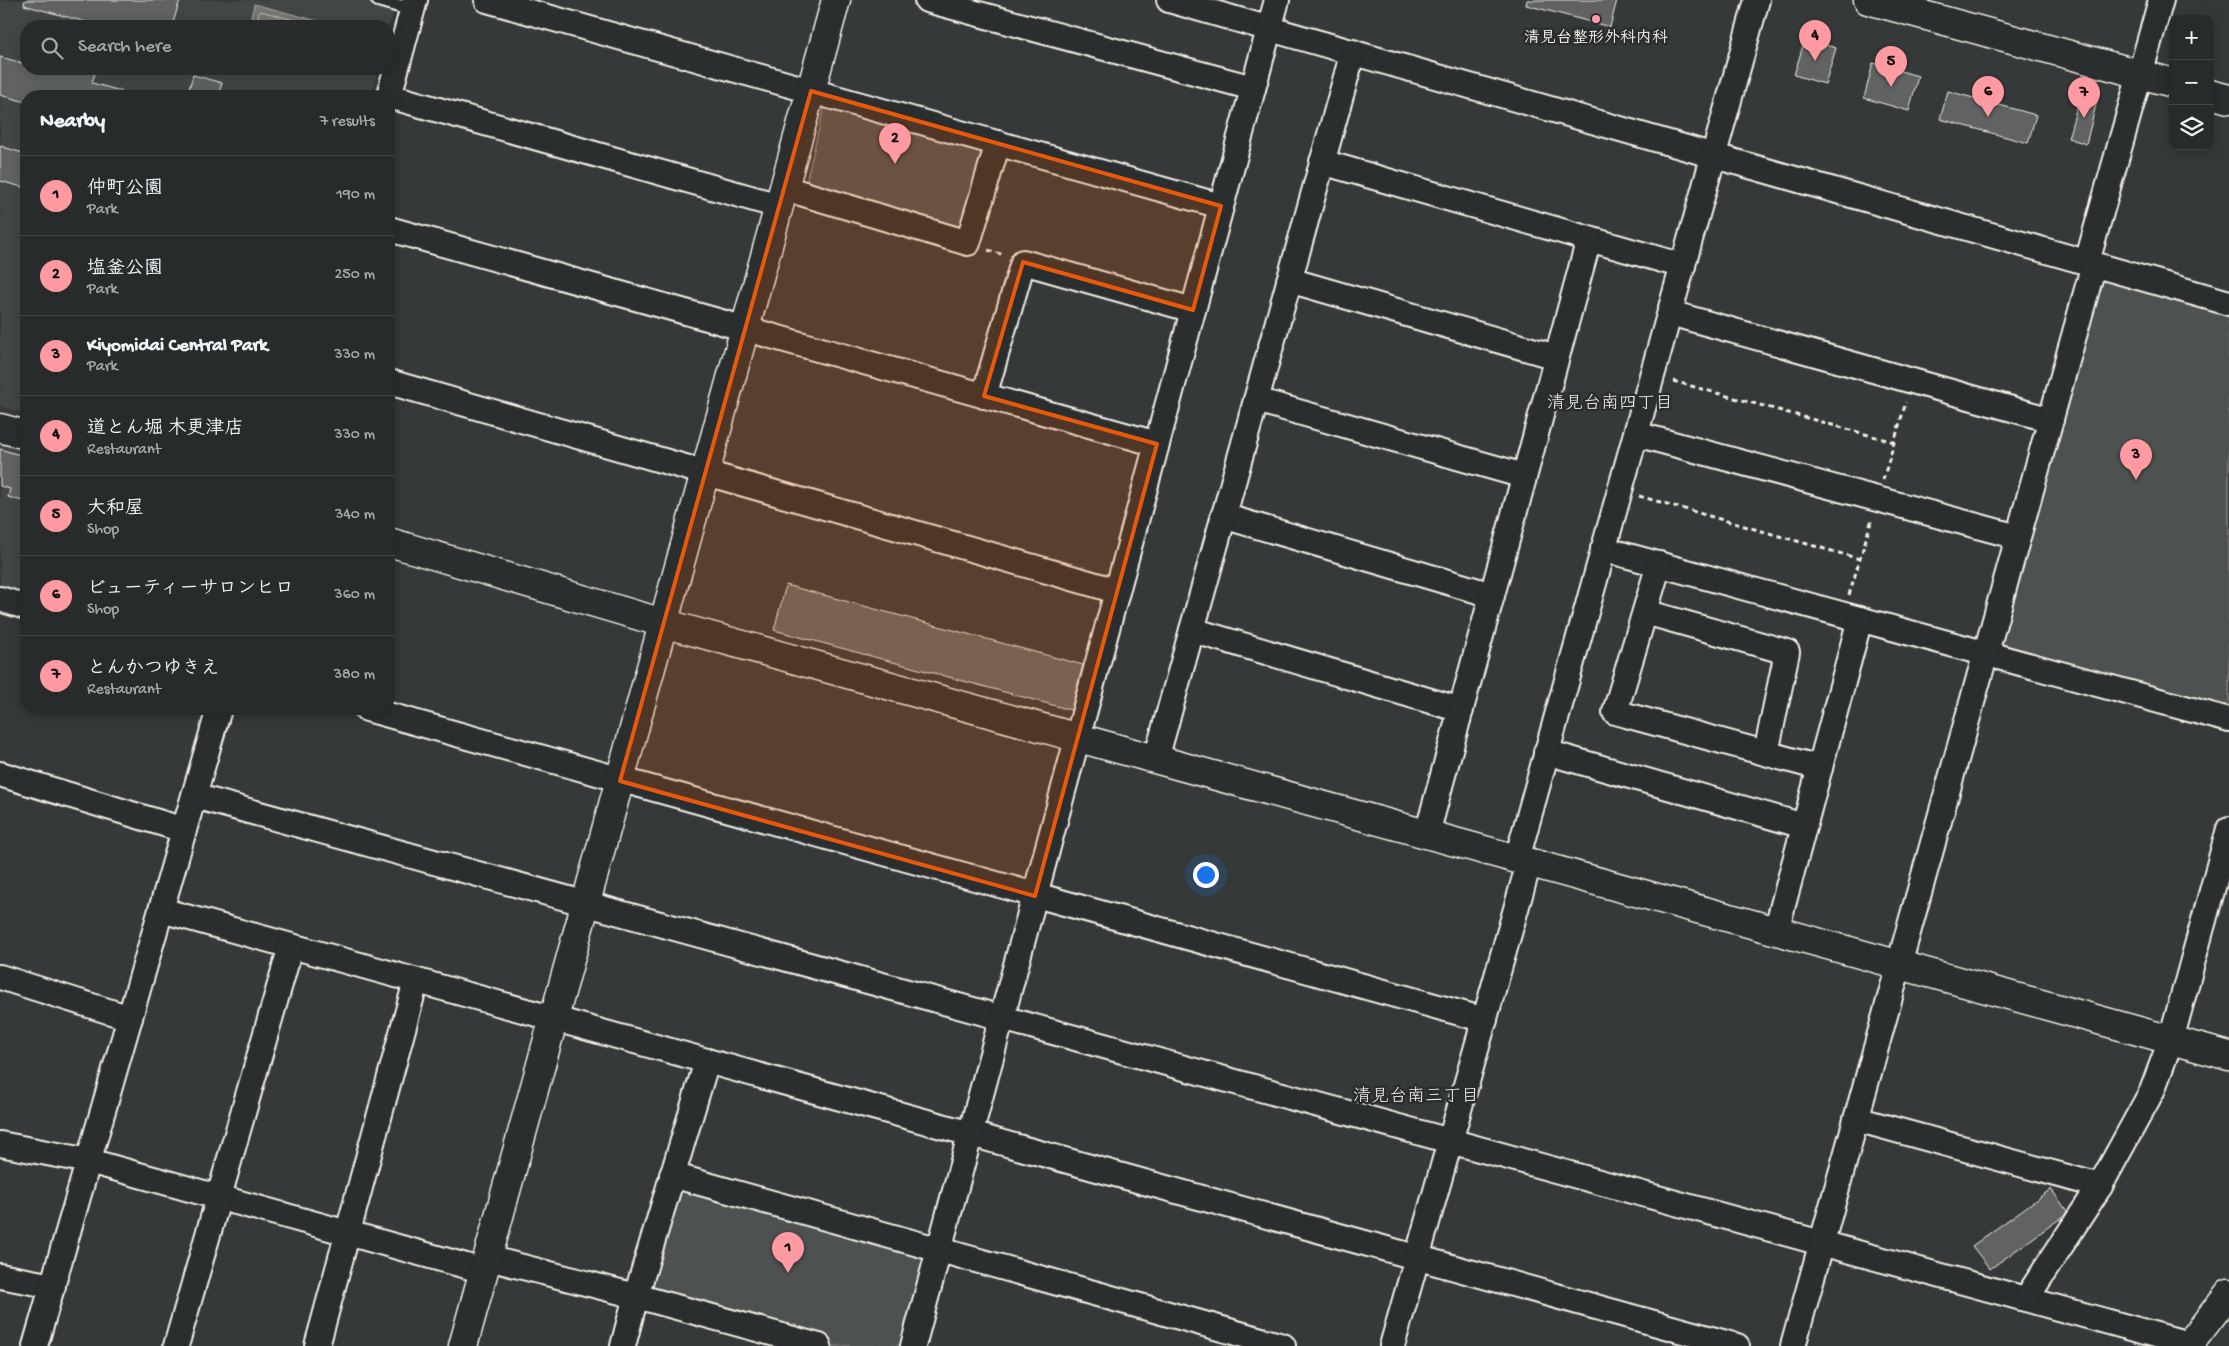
<!DOCTYPE html>
<html lang="en">
<head>
<meta charset="utf-8">
<style>
  body { margin:0; font-family:"Gochi Hand","Klee One",sans-serif; background:#303333; color:#f1f3f6 }
  .controls { position:absolute; right:15px; top:15px; display:grid; overflow:hidden; border-radius:10px; box-shadow:0 2px 12px #0003 }
  .controls button { width:45px; height:45px; display:grid; place-items:center; padding:0; border:0; border-bottom:1px solid #444747; background:#282b2b; color:#f1f3f6; font:25px sans-serif }
  .you { position:absolute; left:1205px; top:874px; width:18px; height:18px; margin:-12px; border:4px solid #fff; border-radius:50%; background:#1a73e8; box-shadow:0 0 0 8px #1a73e833 }
  .badge { display:grid; place-items:center; width:32px; height:32px; border-radius:50%; background:#ff9aa2; color:#111; font-size:16px; font-weight:700 }
  .pin { position:absolute; translate:-50% -41px; filter:drop-shadow(0 1px 2px #0008) }
  .pin::after { content:''; position:absolute; top:26px; width:18px; height:15px; background:inherit; clip-path:polygon(0 0,100% 0,50% 100%) }
  .list { margin:0; padding:0; list-style:none }
  h2 { display:flex; justify-content:space-between; align-items:center; height:65px; margin:0; padding:0 20px; font-size:21px }
  h2 small { font-size:16px; font-weight:400; color:#a5a7a9 }
  .list li { display:grid; grid-template-columns:32px 1fr auto; gap:15px; align-items:center; box-sizing:border-box; height:80px; padding:0 20px; border-top:1px solid #444747 }
  .list b { display:block; font-size:19px; white-space:nowrap }
  .list p { margin:0; font-size:16px; white-space:nowrap; color:#a5a7a9 }
  .list em { font-size:16px; font-style:normal; color:#a5a7a9 }
  .icon { flex:none; width:28px; height:28px; fill:none; stroke:currentColor; stroke-width:2; stroke-linecap:round; stroke-linejoin:round }
  .map { position:relative; flex:none; width:2229px; height:1346px; overflow:hidden }
  .search { position:absolute; background:#282b2b; box-shadow:0 2px 12px #0003; left:20px; top:20px; width:375px; height:55px; display:flex; align-items:center; gap:12px; box-sizing:border-box; padding:0 18px; border-radius:20px; color:#a5a7a9; font-size:19px }
  .panel { position:absolute; background:#282b2b; box-shadow:0 2px 12px #0003; left:20px; top:90px; width:375px; height:625px; border-radius:20px }
  .map>svg:first-child { display:block }
  .built { fill:#434645 }
  .green { fill:#4e514f; stroke:#a1a19c }
  .water { fill:#757572; stroke:#a8a7a1 }
  .lines { fill:none; stroke-linecap:round; stroke-linejoin:round }
  .shore { stroke:#c1bfb9; stroke-width:1 }
  .building { fill:#616362; stroke:#f4f1e8 }
  .lane-casing { stroke:#f4f1e8; stroke-width:16 }
  .street-casing { stroke:#f4f1e8; stroke-width:28 }
  .secondary-casing { stroke:#f4f1e8; stroke-width:31 }
  .path { stroke:#f4f1e8; stroke-width:3; stroke-dasharray:5 4; stroke-linecap:butt }
  .lane { stroke:#2a2d2e; stroke-width:12 }
  .street { stroke:#2a2d2e; stroke-width:24 }
  .secondary { stroke:#2a2d2e; stroke-width:28 }
  .marked { fill:#e8590c; fill-opacity:0.2; stroke:#e8590c; stroke-width:4; stroke-linejoin:round }
  .poi-dot { fill:#ff9aa2; stroke:#2a2d2e; stroke-width:2 }
  .labels { text-anchor:middle; stroke-width:5; stroke-linejoin:round; paint-order:stroke }
  .poi-label { font-size:16px; font-weight:bold; fill:#f4f1e8; stroke:#2a2d2e }
  .neighbourhood-label { font-size:18px; fill:#f4f1e8; stroke:#2a2d2e }
</style>
</head>
<body>
<div class="map">
<svg width="2229" height="1346" viewBox="0 0 2229 1346">
  <rect width="100%" height="100%" fill="#363939"/>
  <filter id="ink" filterUnits="userSpaceOnUse"><feTurbulence type="fractalNoise" baseFrequency=".02" numOctaves="2"/><feDisplacementMap in="SourceGraphic" scale="10" xChannelSelector="R" yChannelSelector="G"/><feConvolveMatrix kernelMatrix="1 2 1 2 8 2 1 2 1" color-interpolation-filters="sRGB"/></filter>
  <g filter="url(#ink)">
    <g class="built">
      <polygon points="0,0 400,0 392,15 389,26 26,26 26,69 378,69 371,96 26,96 26,414 0,406"/>
      <polygon points="0,438 26,446 26,595 0,587"/>
    </g>
    <g class="green">
      <polygon points="825,104 984,151 963,223 959,227 811,185 807,178"/>
      <polygon points="2099,276 2229,312 2229,712 1996,648"/>
      <polygon points="672,1175 939,1250 913,1346 819,1346 636,1296"/>
    </g>
    <polygon class="water" points="254,4 322,22 321,26 249,26"/>
    <g class="lines">
      <polyline class="shore" points="254,26 260,11 317,26"/>
    </g>
    <g class="building">
      <polygon points="25,0 180,0 172,26 100,26 24,5"/>
      <polygon points="1527,0 1617,0 1610,27 1526,5"/>
      <polygon points="1805,39 1836,48 1825,84 1794,75"/>
      <polygon points="0,57 26,64 26,69 96,69 92,83 121,91 121,96 26,96 26,102 0,95"/>
      <polygon points="1873,63 1918,76 1909,111 1864,98"/>
      <polygon points="193,75 222,83 218,96 187,96"/>
      <polygon points="1948,91 2036,115 2028,143 1940,119"/>
      <polygon points="2081,93 2098,97 2086,144 2068,138"/>
      <polygon points="0,146 26,154 26,188 0,181"/>
      <polygon points="0,449 20,455 22,450 26,450 26,502 8,497 10,489 0,486"/>
      <polygon points="786,585 1083,665 1071,710 774,630"/>
      <polygon points="2051,1189 2067,1211 2065,1215 1990,1269 1972,1246"/>
    </g>
    <g class="lines">
      <defs>
        <polyline id="lane" points="378,0 413,10"/>
        <g id="street">
          <polyline points="487,0 1221,206"/>
          <polyline points="927,0 1253,88"/>
          <polyline points="1169,0 2229,303"/>
          <polyline points="389,96 779,206"/>
          <polyline points="389,96 415,0"/>
          <polyline points="1322,162 1683,266"/>
          <polyline points="784,188 968,243 998,143"/>
          <polyline points="389,229 1157,444"/>
          <polyline points="2087,262 2161,0"/>
          <polyline points="1289,280 1556,357"/>
          <polyline points="1670,313 2051,420"/>
          <polyline points="389,382 1117,591"/>
          <polyline points="984,396 1023,262 1193,310"/>
          <polyline points="1256,400 1524,476"/>
          <polyline points="1636,434 2018,537"/>
          <polyline points="1223,516 1492,595"/>
          <polyline points="1603,549 2229,720"/>
          <polyline points="1659,564 1615,712 1820,768"/>
          <polyline points="0,599 26,607"/>
          <polyline points="1645,612 1787,652 1766,753"/>
          <polyline points="1192,630 1461,710"/>
          <polyline points="367,709 1485,1020"/>
          <polyline points="1546,752 1804,826"/>
          <polyline points="1156,759 1353,52"/>
          <polyline points="0,774 184,830"/>
          <polyline points="194,796 2189,1344"/>
          <polyline points="1427,834 1589,239"/>
          <polyline points="1517,859 1757,0"/>
          <polyline points="161,910 1737,1346"/>
          <polyline points="1776,931 1860,619"/>
          <polyline points="0,977 130,1018"/>
          <polyline points="1856,1119 2100,1186"/>
          <polyline points="0,1144 89,1161 484,1271"/>
          <polyline points="672,1175 1283,1346"/>
          <polyline points="488,1258 636,1296 819,1346"/>
          <polyline points="0,1276 53,1286"/>
          <polyline points="2026,1299 2100,1186 2152,1091 2171,1040 2229,829"/>
          <polyline points="35,1346 219,709"/>
          <polyline points="176,1346 291,946"/>
          <polyline points="317,1346 416,981"/>
          <polyline points="623,1346 636,1296 707,1061"/>
          <polyline points="913,1346 1277,0"/>
          <polyline points="1392,1346 1529,863"/>
          <polyline points="1793,1346 2094,264"/>
        </g>
        <g id="secondary">
          <polyline points="1868,0 2173,83"/>
          <polyline points="2210,94 2229,99"/>
          <polyline points="0,428 26,435"/>
          <polyline points="389,542 663,623 2229,1056"/>
          <polyline points="463,1346 836,0"/>
          <polyline points="2188,1346 2229,1293"/>
        </g>
      </defs>
      <use href="#lane" class="lane-casing"/>
      <use href="#street" class="street-casing"/>
      <use href="#secondary" class="secondary-casing"/>
      <g class="path">
        <polyline points="988,250 1004,255"/>
        <polyline points="1673,381 1894,442"/>
        <polyline points="1883,480 1906,402"/>
        <polyline points="1639,496 1860,559"/>
        <polyline points="1849,595 1872,519"/>
      </g>
      <use href="#lane" class="lane"/>
      <use href="#street" class="street"/>
      <use href="#secondary" class="secondary"/>
    </g>
  </g>
  <path class="marked" d="M811 91 1221 206 1193 310 1023 262 984 396 1157 444 1035 896 620 781Z"/>
  <circle class="poi-dot" cx="1596" cy="19" r="5"/>
  <g class="labels">
    <g class="poi-label">
      <text x="1596" y="42">清見台整形外科内科</text>
    </g>
    <g class="neighbourhood-label">
      <text x="1610" y="408">清見台南四丁目</text>
      <text x="1416" y="1101">清見台南三丁目</text>
    </g>
  </g>
</svg>
<div class="controls">
<button>+</button>
<button>−</button>
<button><svg class="icon" aria-label="layers" viewBox="0 0 24 24"><path d="M12 4l9 5-9 5-9-5zM3 14l9 5 9-5"/></svg></button>
</div>
<div class="you"></div>
<div class="pin badge" style="left:788px;top:1273px">1</div>
<div class="pin badge" style="left:895px;top:164px">2</div>
<div class="pin badge" style="left:2136px;top:480px">3</div>
<div class="pin badge" style="left:1815px;top:61px">4</div>
<div class="pin badge" style="left:1891px;top:87px">5</div>
<div class="pin badge" style="left:1988px;top:117px">6</div>
<div class="pin badge" style="left:2084px;top:118px">7</div>
<div class="search"><svg class="icon" aria-label="search" viewBox="0 0 24 24"><circle cx="10" cy="10" r="6"/><path d="M15 15l6 6"/></svg>Search here</div>
<section class="panel">
<h2>Nearby<small>7 results</small></h2>
<ul class="list">
<li><span class="badge">1</span><div><b>仲町公園</b><p>Park</p></div><em>190 m</em></li>
<li><span class="badge">2</span><div><b>塩釜公園</b><p>Park</p></div><em>250 m</em></li>
<li><span class="badge">3</span><div><b>Kiyomidai Central Park</b><p>Park</p></div><em>330 m</em></li>
<li><span class="badge">4</span><div><b>道とん堀 木更津店</b><p>Restaurant</p></div><em>330 m</em></li>
<li><span class="badge">5</span><div><b>大和屋</b><p>Shop</p></div><em>340 m</em></li>
<li><span class="badge">6</span><div><b>ビューティーサロンヒロ</b><p>Shop</p></div><em>360 m</em></li>
<li><span class="badge">7</span><div><b>とんかつゆきえ</b><p>Restaurant</p></div><em>380 m</em></li>
</ul>
</section>
</div>
</body>
</html>
